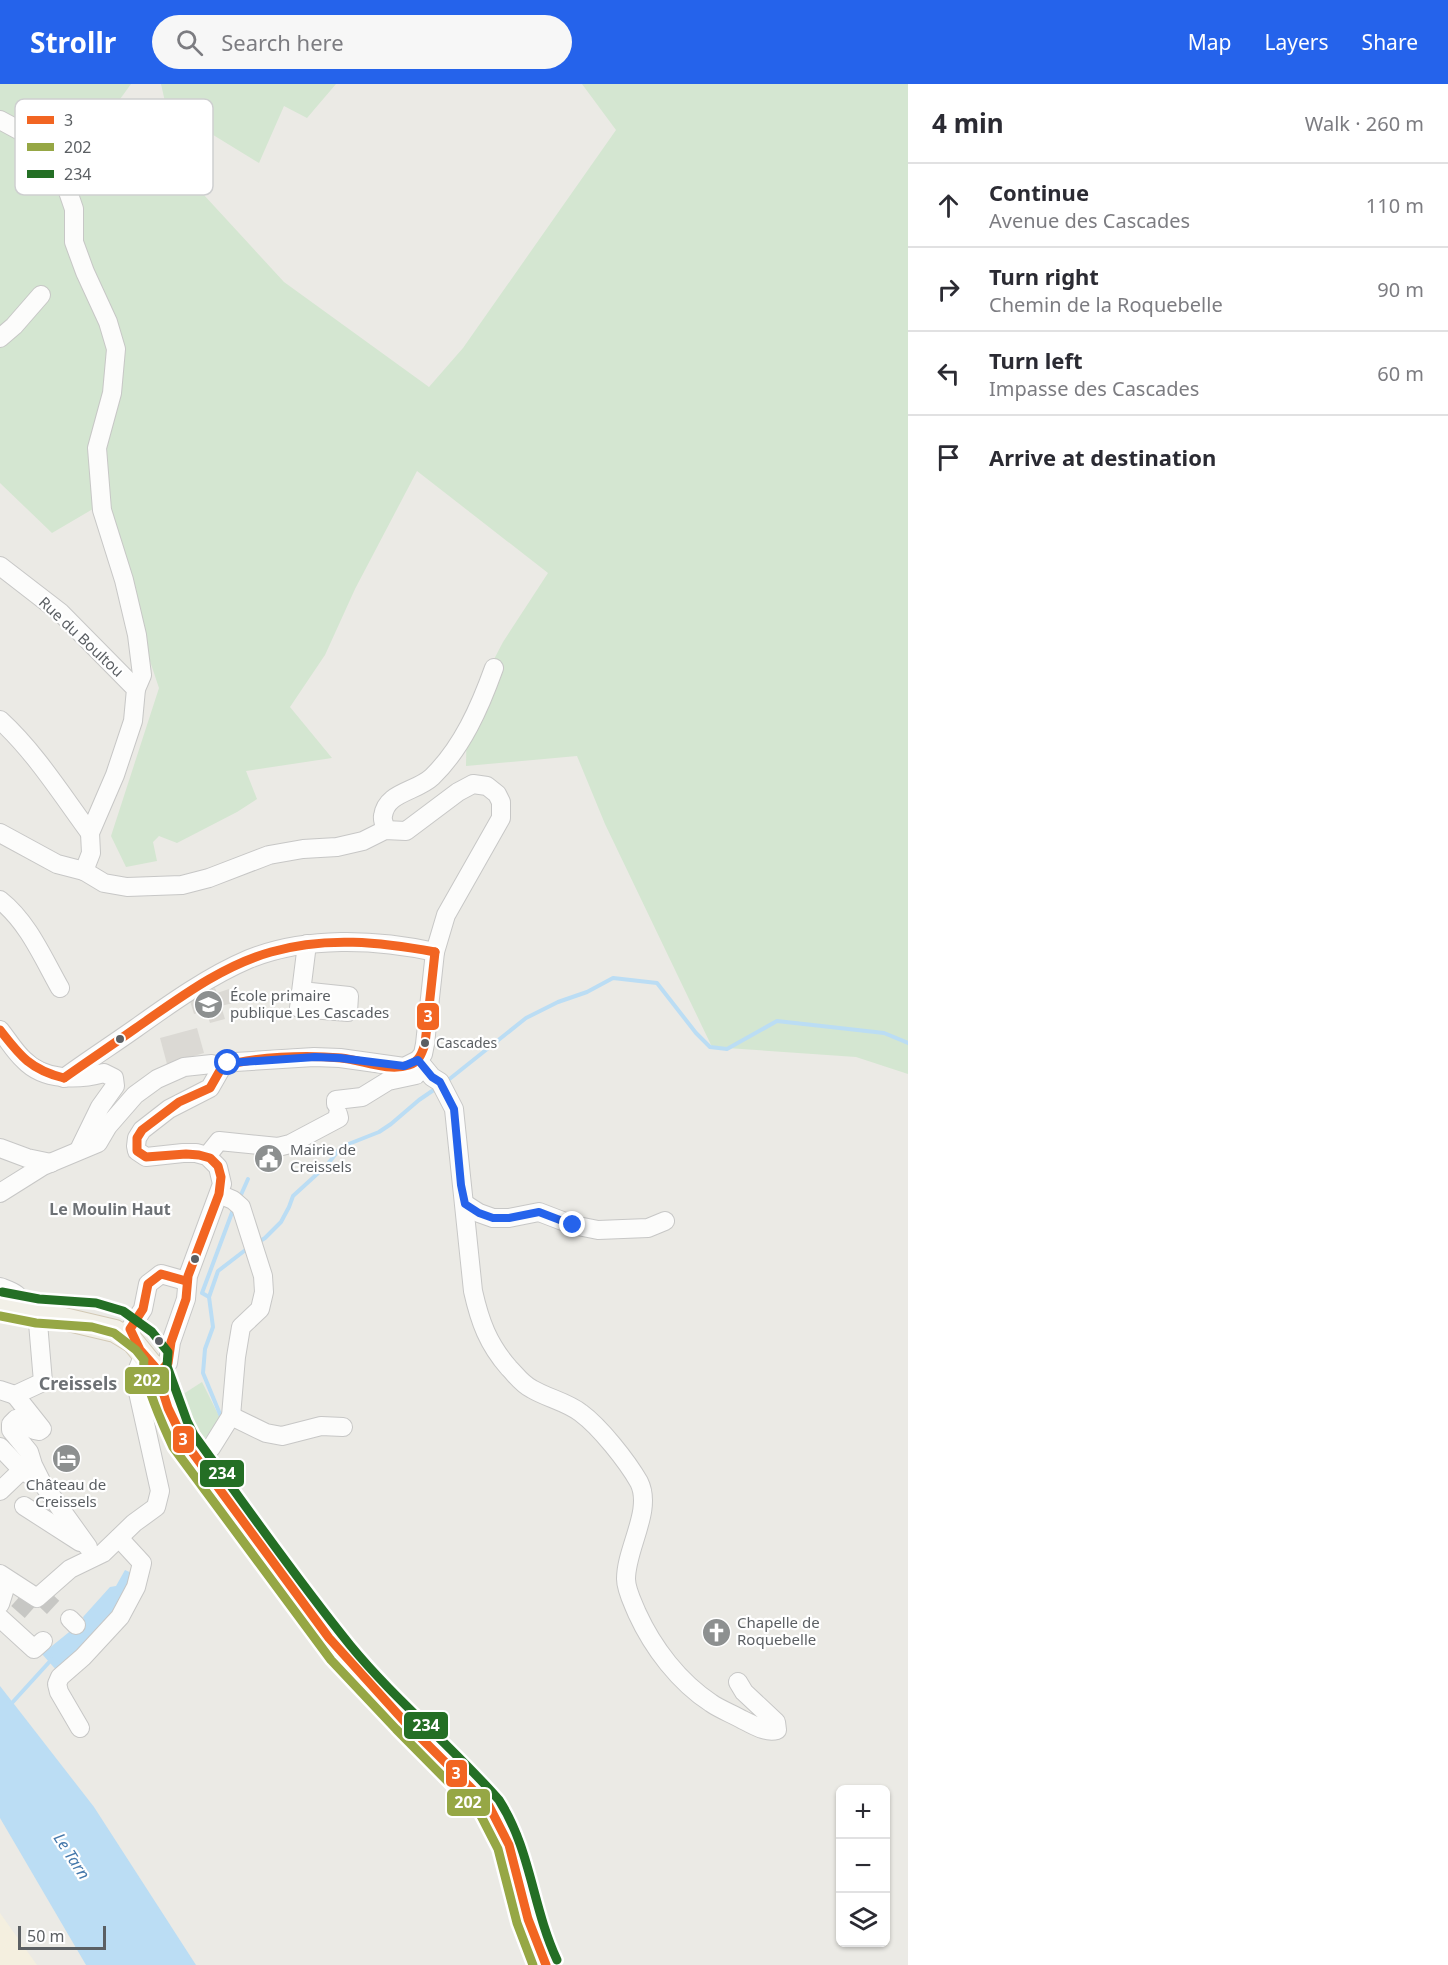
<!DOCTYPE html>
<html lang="en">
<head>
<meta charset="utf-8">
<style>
  body { margin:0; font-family:"Noto Sans",sans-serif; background:#f7f7f7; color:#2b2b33 }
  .controls { position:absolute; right:18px; bottom:18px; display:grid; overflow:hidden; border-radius:9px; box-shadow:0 2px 4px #0004 }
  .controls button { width:54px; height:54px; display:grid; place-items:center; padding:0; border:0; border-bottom:2px solid #e1e1e2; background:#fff; color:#2b2b33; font:30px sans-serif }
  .scale { position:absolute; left:18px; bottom:15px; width:88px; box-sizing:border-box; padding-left:6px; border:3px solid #5b5f63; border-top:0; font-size:16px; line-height:21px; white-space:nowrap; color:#5b5f63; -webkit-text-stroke:4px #fff; paint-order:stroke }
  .stop { position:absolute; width:18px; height:18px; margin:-14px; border:4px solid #2563eb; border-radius:50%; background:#fff }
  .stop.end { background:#2563eb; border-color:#fff; box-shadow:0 2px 6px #0008 }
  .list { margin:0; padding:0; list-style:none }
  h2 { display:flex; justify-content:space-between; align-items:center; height:78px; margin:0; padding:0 24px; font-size:26px }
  h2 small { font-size:20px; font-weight:400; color:#7c7c81 }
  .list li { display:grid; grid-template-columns:39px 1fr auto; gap:18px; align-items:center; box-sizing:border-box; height:84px; padding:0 24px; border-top:2px solid #e1e1e2 }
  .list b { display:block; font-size:22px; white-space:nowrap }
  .list p { margin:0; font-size:20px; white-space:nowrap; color:#7c7c81 }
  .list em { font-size:20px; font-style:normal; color:#7c7c81 }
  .icon { flex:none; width:33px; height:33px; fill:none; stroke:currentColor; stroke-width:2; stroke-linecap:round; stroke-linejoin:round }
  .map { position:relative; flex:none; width:908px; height:1881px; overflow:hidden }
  header { display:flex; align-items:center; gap:36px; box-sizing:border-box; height:84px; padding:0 30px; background:#2563eb; color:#fff }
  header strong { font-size:28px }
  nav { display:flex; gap:33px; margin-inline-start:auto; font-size:21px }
  .search { width:420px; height:54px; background:#f7f7f7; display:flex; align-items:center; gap:15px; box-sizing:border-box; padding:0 21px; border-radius:33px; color:#7c7c81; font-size:22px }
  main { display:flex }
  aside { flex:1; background:#fff }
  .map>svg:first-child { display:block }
  .commercial { fill:#f4efdf }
  .education { fill:#dbd9d4 }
  .green { fill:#d4e6d1 }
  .water { fill:#bbddf4 }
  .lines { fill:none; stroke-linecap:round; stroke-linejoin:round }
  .stream { stroke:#bbddf4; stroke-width:4 }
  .minor-tunnel { stroke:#c7c7c4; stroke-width:18; stroke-dasharray:18 9; stroke-linecap:butt }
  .minor-casing { stroke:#c7c7c6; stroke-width:20 }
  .major-casing { stroke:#d2c9b5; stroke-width:24 }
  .minor { stroke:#fcfcfb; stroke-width:18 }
  .major { stroke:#f2f0e8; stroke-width:22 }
  .bus-1-casing { stroke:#fff; stroke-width:14 }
  .bus-2-casing { stroke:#fff; stroke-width:14 }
  .bus-3-casing { stroke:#fff; stroke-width:14 }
  .bus-1 { stroke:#f26522; stroke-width:9 }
  .bus-2 { stroke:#96a745; stroke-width:9 }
  .bus-3 { stroke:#246f25; stroke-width:9 }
  .route { stroke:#2563eb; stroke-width:8 }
  .bus-dot { fill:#5b5f63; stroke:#fff; stroke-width:2 }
  .labels { text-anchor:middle; stroke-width:4.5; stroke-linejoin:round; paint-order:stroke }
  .bus-label { font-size:14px; fill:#5b5f63; stroke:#fff; text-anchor:start }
  .street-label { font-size:15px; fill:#5b5f63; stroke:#fff }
  .poi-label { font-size:15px; fill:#5b5f63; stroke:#fff; text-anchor:start }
  .neighbourhood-label { font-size:16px; font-weight:bold; fill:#6d7175; stroke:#fff }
  .water-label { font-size:16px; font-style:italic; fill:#4578ab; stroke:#fff }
  .quarter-label { font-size:18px; font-weight:bold; fill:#6d7175; stroke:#fff }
  .key { fill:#fff; stroke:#cecfd0; stroke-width:1.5 }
  .key-label { font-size:16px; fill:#5b5f63 }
  .line-badge { stroke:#fff; stroke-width:2 }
  .badge-label { font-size:16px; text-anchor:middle; font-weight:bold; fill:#fff }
</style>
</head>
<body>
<header>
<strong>Strollr</strong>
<div class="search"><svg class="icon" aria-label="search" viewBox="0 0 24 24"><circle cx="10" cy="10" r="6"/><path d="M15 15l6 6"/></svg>Search here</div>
<nav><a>Map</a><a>Layers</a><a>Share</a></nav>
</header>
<main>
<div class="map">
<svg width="908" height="1881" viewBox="0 0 908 1881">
  <rect width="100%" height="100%" fill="#ebeae5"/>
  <polygon class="commercial" points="0,1829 37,1881 0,1881"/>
  <g class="education">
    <polygon points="215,904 217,909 229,905 233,919 221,922 225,935 210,939 206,927 194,930 190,917 202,913 201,909"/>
    <polygon points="197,944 204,969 167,980 160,954"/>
  </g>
  <g class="green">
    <polygon points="0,0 131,0 107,33 145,47 284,198 429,303 463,264 616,46 582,0 908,0 908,990 856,973 712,963 605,740 577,672 466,682 467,627 503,558 548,489 417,387 355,505 325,571 290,623 332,674 246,687 257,715 237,728 177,759 159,752 153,758 157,777 126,783 111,752 159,604 98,422 52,449 0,399"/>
    <polygon points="161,0 336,0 307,34 284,22 259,79 166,22"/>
    <polygon points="202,1298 220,1334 206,1353 201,1358 182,1328 177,1314"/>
  </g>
  <g class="water">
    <polygon points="125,1486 136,1491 121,1527 58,1588 42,1570 84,1536 83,1533 110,1503 116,1502"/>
    <polygon points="0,1602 94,1723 196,1881 86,1881 0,1734"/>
  </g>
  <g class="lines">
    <g class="stream">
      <polyline points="447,997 526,934 558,918 587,908 613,894 657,899 696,949 710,963 727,965 777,937 884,949 908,959"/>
      <polyline points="240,1113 248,1095"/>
      <polyline points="257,1159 265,1154 281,1138 289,1123 293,1112 327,1081 341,1063 379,1048 391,1040 419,1016 438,1003"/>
      <polyline points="209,1213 202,1209 233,1126"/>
      <polyline points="222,1335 203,1289 205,1265 213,1243 209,1213 218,1187 248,1164"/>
      <polyline points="11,1620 52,1575"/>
    </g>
    <g class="minor-tunnel">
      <polyline points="40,1511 57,1527"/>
      <polyline points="18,1528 33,1511"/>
    </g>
    <defs>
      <g id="minor">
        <polyline points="0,36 26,50 45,65 62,90 74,125 74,158 85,188 108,238 116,265 112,309 97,364 102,426 124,496 137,551 142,591 136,605"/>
        <polyline points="0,254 14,242 41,211"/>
        <polyline points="0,482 61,529 136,605 133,637 115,691 90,749 91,769 84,787 57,780 0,749"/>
        <path d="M0 636C35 668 62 711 90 749"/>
        <path d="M385 746C385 741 382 736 383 732 386 708 416 708 432 693 462 664 480 623 494 584"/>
        <path d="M0 816C28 838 43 874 60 904"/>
        <polyline points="301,907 349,912 348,928 299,924 307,860"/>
        <path d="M0 946C8 956 15 968 24 976 44 997 78 996 104 989L114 994 115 1002 100 1023 79 1066"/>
        <path d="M418 976 432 993 440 998 454 1025 473 1207C480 1238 488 1260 509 1284 516 1291 522 1300 532 1305 547 1314 567 1318 581 1329 600 1343 627 1377 639 1398 653 1426 626 1464 626 1495 626 1506 633 1519 637 1529 653 1564 679 1598 711 1619 721 1626 733 1630 743 1636 754 1641 765 1649 777 1646L776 1638 744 1608 738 1598"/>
        <path d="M64 994C87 977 112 961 136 944 171 919 209 892 249 875 306 852 376 855 435 868"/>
        <polyline points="336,1020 336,1016 362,1013 388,997 416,991 414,986"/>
        <polyline points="0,1064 27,1074 51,1079"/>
        <polyline points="207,1072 219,1057 278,1063 290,1060 339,1034 338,1030"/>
        <polyline points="0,1109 43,1082 98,1059 108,1042 135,1011 157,995 184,983 212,980 222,983 235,978 314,973 340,974 404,983 418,976 423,970 425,960 435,868 446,831 501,734 501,718 497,710 487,702 473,700 458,708 406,747 385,746 363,757 337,763 303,765 269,771 209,794 182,801 127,803 104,799 84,787"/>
        <polyline points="465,1120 479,1129 493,1134 509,1134 539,1128 573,1141 598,1146 648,1144 665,1137"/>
        <path d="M0 1203C13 1208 20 1209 23 1224"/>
        <polyline points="133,1258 130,1245 143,1225 148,1200 161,1190 186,1197"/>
        <polyline points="144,1270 135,1292 138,1308 143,1299 158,1290 168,1279 171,1258 186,1215 188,1192 222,1100 218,1083 207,1072 196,1069 183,1069 146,1073 137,1067 136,1062 137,1054 142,1046 169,1025 210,1004 222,983"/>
        <polyline points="0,1306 15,1311 43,1298 37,1227"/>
        <polyline points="15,1311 42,1345 39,1347 34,1346 22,1334 16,1335 11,1340 11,1346 29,1368 33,1381 42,1399"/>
        <polyline points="231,1332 266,1349 282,1352 321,1342 343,1343"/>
        <polyline points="0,1363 22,1386 42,1399 88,1463"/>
        <polyline points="198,1376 211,1364 231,1332 236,1273 241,1243 260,1225 264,1208 263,1192 241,1123 233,1116 219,1110"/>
        <polyline points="0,1407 22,1386"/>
        <polyline points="24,1422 80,1458"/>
        <polyline points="0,1490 37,1514 70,1485 103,1469 134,1439 156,1423 160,1407 138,1308"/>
        <polyline points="0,1520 5,1504"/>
        <polyline points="0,1534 34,1565 43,1557"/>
        <polyline points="70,1535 76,1541"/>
        <polyline points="80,1644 59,1608 57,1600 60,1593 83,1573 120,1533 136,1503 142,1479 119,1454"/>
      </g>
      <path id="major" d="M0 1220 115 1247 133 1258 150 1279 155 1283 168 1324 184 1357 341 1569 404 1637 489 1722C514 1758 516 1787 526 1828 531 1847 538 1864 546 1881"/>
    </defs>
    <use href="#minor" class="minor-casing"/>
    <use href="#major" class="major-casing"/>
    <use href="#minor" class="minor"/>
    <use href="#major" class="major"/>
    <defs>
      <g id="bus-1">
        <path d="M0 946C20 972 31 986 64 994"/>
        <path d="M222 983C253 972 308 971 341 974 362 976 388 988 409 981 419 978 422 969 425 960L435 868"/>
        <path d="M64 994C88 977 112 961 136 944 178 915 221 882 271 868 325 852 381 858 435 868"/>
        <polyline points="186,1197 161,1190 148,1200 143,1225 130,1245 140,1266 155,1283 168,1324 184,1357 329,1554 404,1637 489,1722 509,1761 528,1835 546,1881"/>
        <polyline points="158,1290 168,1279 171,1258 186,1215 188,1192 219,1110 221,1093 218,1082 210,1074 199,1071 186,1070 146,1073 137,1067 137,1054 142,1046 179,1018 210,1004 222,983"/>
      </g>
      <path id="bus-2" d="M0 1232 36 1239 92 1243 114 1249 136 1266 144 1276C141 1293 165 1346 173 1363L331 1576 396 1645 480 1730 498 1765 517 1839 533 1881"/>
      <path id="bus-3" d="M2 1208 39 1215 96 1219 123 1227 152 1248 168 1268 167 1282 187 1337 194 1351C245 1421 295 1493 350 1561 395 1616 452 1662 499 1716 531 1766 532 1822 557 1876"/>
    </defs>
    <use href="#bus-1" class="bus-1-casing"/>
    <use href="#bus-2" class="bus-2-casing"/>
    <use href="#bus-3" class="bus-3-casing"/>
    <use href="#bus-1" class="bus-1"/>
    <use href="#bus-2" class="bus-2"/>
    <use href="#bus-3" class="bus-3"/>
  </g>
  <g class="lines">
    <polyline class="route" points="228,979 315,973 340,974 404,982 418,976 432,993 440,998 454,1025 461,1101 465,1120 479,1129 493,1134 509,1134 539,1128 573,1141"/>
  </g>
  <defs>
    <symbol id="school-disc" viewBox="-11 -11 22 22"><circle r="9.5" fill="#8d9090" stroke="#fff"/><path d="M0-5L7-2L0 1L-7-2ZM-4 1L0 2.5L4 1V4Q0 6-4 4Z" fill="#fff"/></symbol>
    <symbol id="civic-disc" viewBox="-11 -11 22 22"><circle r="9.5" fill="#8d9090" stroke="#fff"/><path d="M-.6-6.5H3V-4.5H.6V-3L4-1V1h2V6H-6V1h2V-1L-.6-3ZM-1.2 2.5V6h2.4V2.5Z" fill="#fff"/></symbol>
    <symbol id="hotel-disc" viewBox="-11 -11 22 22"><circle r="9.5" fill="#8d9090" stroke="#fff"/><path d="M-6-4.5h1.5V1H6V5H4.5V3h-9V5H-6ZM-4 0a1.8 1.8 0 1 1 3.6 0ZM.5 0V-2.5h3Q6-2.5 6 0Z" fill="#fff"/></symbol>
    <symbol id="church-disc" viewBox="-11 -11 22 22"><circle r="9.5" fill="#8d9090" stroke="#fff"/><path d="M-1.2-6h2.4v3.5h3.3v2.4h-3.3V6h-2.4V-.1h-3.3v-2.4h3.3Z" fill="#fff"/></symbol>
  </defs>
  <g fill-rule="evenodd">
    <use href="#school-disc" x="192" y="904" width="33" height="33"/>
    <use href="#civic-disc" x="252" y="1058" width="33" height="33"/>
    <use href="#hotel-disc" x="50" y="1358" width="33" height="33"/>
    <use href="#church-disc" x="700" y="1532" width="33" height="33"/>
  </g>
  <g class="bus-dot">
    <circle cx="120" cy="955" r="5"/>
    <circle cx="425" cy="959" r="5"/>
    <circle cx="195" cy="1175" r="5"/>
    <circle cx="159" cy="1257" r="5"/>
  </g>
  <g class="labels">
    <g class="bus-label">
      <text x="436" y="964">Cascades</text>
    </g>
    <g class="street-label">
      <text transform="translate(81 553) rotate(43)" y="5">Rue du Boultou</text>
    </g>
    <g class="poi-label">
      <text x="230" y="917">École primaire<tspan x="230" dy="17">publique Les Cascades</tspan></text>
      <text x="290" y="1071">Mairie de<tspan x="290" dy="17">Creissels</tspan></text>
      <text x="66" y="1406" text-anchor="middle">Château de<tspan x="66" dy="17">Creissels</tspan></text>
      <text x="737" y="1544">Chapelle de<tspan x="737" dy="17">Roquebelle</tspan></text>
    </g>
    <g class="neighbourhood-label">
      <text x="110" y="1131">Le Moulin Haut</text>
    </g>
    <g class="water-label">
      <text transform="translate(72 1772) rotate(57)" y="6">Le Tarn</text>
    </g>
    <g class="quarter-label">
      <text x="78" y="1306">Creissels</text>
    </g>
  </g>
  <rect x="15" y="15" width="198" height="96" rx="9" class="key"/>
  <rect x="27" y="32" width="27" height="8" fill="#f26522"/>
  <rect x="27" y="59" width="27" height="8" fill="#96a745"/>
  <rect x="27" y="86" width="27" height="8" fill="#246f25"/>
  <g class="key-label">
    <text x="64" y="42">3</text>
    <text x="64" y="69">202</text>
    <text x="64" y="96">234</text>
  </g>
  <g class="line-badge">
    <rect x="416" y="918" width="24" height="29" rx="6" fill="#f26522"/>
    <rect x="124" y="1282" width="46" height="29" rx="6" fill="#96a745"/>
    <rect x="172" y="1341" width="23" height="29" rx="6" fill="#f26522"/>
    <rect x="199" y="1375" width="46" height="29" rx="6" fill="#246f25"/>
    <rect x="403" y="1627" width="46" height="29" rx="6" fill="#246f25"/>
    <rect x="445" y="1675" width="23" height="29" rx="6" fill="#f26522"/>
    <rect x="446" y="1704" width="45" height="29" rx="6" fill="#96a745"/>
  </g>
  <g class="badge-label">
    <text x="428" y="938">3</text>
    <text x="147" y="1302">202</text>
    <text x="183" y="1361">3</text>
    <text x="222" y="1395">234</text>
    <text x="426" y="1647">234</text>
    <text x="456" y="1695">3</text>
    <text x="468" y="1724">202</text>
  </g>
</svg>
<div class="controls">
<button>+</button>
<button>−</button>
<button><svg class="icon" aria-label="layers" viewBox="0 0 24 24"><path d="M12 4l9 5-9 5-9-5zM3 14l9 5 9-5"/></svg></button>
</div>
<div class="scale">50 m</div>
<div class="stop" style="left:228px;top:979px"></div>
<div class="stop end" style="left:573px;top:1141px"></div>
</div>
<aside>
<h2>4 min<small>Walk · 260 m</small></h2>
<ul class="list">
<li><svg class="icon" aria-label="ahead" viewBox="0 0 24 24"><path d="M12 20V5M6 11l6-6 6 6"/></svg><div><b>Continue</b><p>Avenue des Cascades</p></div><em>110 m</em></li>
<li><svg class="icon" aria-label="right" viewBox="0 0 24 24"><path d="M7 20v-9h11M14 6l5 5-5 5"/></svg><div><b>Turn right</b><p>Chemin de la Roquebelle</p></div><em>90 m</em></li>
<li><svg class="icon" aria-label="left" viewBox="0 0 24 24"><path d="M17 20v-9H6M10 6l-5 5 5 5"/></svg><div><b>Turn left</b><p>Impasse des Cascades</p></div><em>60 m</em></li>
<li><svg class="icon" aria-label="arrive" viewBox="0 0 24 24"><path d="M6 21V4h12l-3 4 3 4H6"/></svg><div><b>Arrive at destination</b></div></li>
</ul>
</aside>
</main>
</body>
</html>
